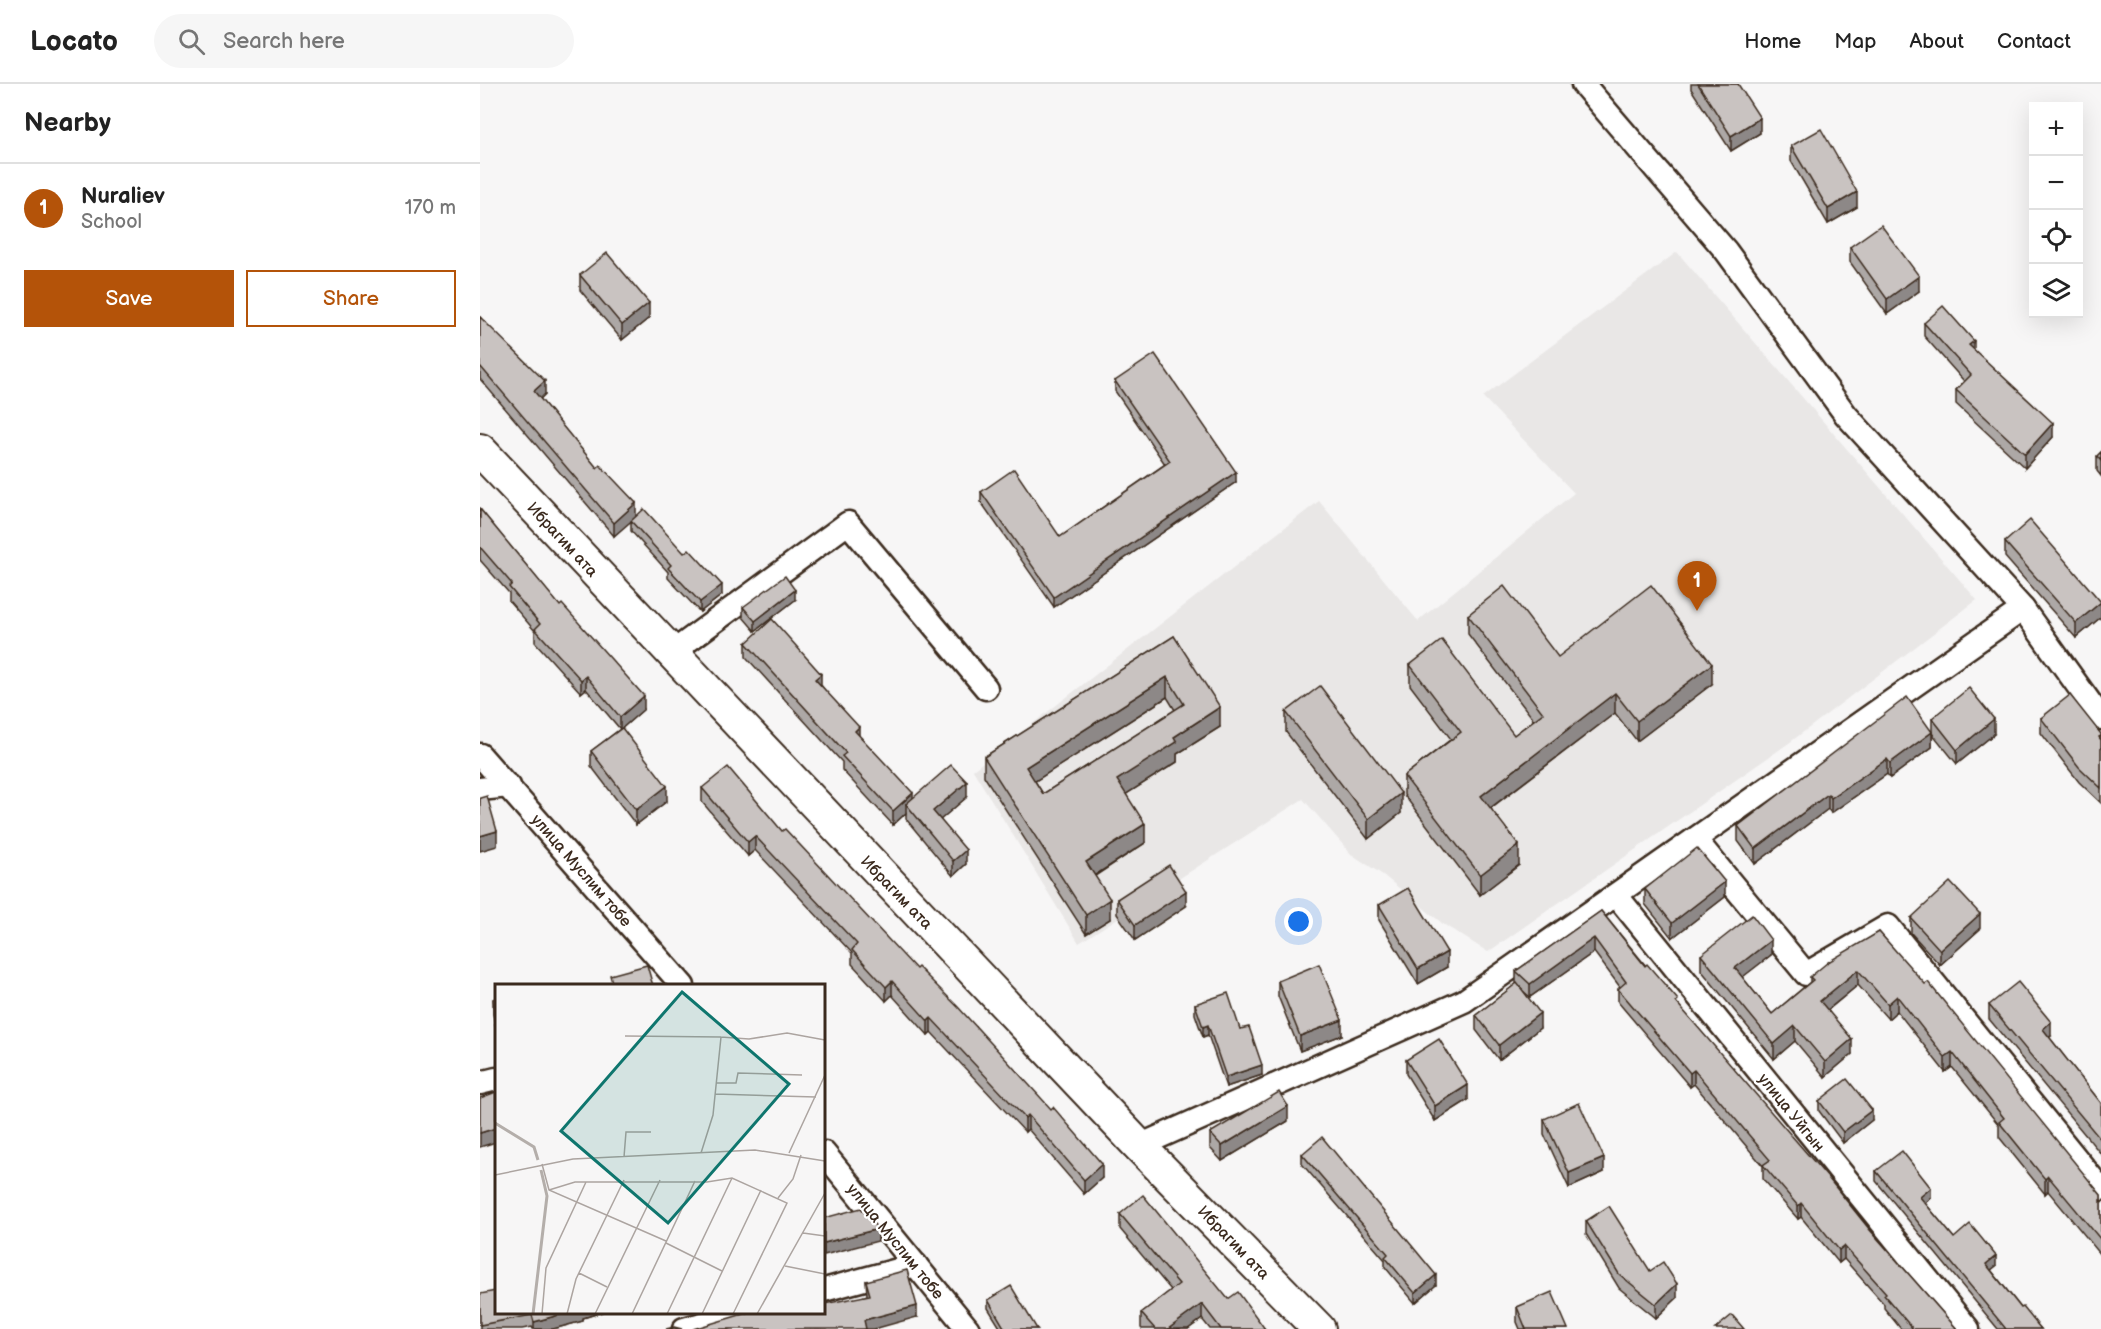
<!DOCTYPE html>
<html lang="en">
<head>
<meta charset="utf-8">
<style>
  body { margin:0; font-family:"Balsamiq Sans",sans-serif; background:#f6f6f6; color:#222 }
  .controls { position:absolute; right:18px; top:18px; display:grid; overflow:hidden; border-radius:0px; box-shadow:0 6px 24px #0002 }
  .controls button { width:54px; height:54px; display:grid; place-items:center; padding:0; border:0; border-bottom:2px solid #e0e0e0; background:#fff; color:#222; font:30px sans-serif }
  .you { position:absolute; left:819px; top:838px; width:21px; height:21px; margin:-15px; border:4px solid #fff; border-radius:50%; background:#1a73e8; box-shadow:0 0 0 9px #1a73e833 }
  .badge { display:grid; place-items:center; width:39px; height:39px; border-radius:50%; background:#b45309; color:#fff; font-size:20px; font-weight:700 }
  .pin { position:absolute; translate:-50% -50px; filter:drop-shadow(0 2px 3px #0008) }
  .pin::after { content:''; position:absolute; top:32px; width:21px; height:18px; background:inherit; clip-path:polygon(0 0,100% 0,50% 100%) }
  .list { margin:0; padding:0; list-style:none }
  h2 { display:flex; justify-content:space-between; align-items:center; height:78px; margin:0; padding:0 24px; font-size:26px }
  h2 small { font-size:20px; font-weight:400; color:#767676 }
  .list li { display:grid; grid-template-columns:39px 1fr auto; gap:18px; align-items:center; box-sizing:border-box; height:90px; padding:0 24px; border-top:2px solid #e0e0e0 }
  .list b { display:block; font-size:22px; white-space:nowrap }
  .list p { margin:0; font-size:20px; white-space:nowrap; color:#767676 }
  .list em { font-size:20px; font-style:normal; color:#767676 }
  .actions { display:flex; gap:12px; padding:18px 24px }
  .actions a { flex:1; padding:14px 0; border:2px solid #b45309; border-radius:0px; text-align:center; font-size:21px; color:#b45309 }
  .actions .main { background:#b45309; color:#fff }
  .icon { flex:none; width:33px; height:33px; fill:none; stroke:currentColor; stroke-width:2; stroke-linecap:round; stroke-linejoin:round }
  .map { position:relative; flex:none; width:1621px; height:1245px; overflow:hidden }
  header { display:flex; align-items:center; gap:36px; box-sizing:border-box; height:84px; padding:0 30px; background:#fff; border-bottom:2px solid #e0e0e0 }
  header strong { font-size:28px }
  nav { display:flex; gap:33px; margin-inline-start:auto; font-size:21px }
  .search { width:420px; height:54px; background:#f6f6f6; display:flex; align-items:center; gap:15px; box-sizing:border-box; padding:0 21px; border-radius:33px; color:#767676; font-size:22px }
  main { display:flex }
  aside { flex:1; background:#fff }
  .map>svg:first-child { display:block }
  .built { fill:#e9e7e6 }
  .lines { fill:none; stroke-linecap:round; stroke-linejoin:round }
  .street-casing { stroke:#3b2a1e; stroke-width:27 }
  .secondary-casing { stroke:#3b2a1e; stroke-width:36 }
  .street { stroke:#fff; stroke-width:22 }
  .secondary { stroke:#fff; stroke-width:32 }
  .wall { fill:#ada8a6; stroke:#3b2a1e; stroke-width:1.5; fill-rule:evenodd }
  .shaded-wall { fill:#8d8887; stroke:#3b2a1e; stroke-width:1.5 }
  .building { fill:#c9c3c1; stroke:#3b2a1e; stroke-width:1.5; fill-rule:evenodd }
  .labels { text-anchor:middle; stroke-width:4.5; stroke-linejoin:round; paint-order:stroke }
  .street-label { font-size:16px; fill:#3b2a1e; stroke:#fff }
  .inset-river { fill:none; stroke:#b4aeaa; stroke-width:3 }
  .inset-road { fill:none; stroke:#aca4a0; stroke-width:1.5 }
  .view { fill:#0f766e; fill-opacity:0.15; stroke:#0f766e; stroke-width:3 }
  .inset-edge { fill:none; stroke:#3b2a1e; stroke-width:3 }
</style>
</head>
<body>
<header>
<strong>Locato</strong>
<div class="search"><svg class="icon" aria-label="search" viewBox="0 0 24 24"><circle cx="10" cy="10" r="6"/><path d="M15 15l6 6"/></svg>Search here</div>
<nav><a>Home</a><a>Map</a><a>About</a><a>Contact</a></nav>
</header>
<main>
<aside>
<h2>Nearby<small></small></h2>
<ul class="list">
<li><span class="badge">1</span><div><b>Nuraliev</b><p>School</p></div><em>170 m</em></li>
</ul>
<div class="actions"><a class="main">Save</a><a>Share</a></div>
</aside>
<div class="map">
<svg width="1621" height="1245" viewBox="0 0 1621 1245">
  <rect width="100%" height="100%" fill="#f7f6f6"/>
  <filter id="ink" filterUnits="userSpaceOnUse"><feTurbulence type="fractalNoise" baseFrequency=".0167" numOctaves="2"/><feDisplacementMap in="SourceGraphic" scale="12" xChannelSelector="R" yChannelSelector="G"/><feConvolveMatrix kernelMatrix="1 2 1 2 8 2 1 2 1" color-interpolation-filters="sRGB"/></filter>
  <g filter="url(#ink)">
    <polygon class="built" points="1197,168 1497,516 1309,659 1008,868 963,840 903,791 871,770 823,715 599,859 493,686 839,417 938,537 1094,409 1003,313"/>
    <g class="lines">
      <defs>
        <g id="street">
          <polyline points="1103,0 1246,167 1366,331 1543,525"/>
          <polyline points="190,570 368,439 506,604"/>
          <polyline points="0,671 203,902"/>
          <polyline points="0,705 29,702"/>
          <polyline points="1215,755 1326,890 1408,842 1621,1105"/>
          <polyline points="1136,811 1488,1245"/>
          <polyline points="0,999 16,995"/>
          <polyline points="659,1062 984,917 1543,525 1621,634"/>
          <polyline points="344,1069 488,1245"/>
          <polyline points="344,1206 436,1181"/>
          <polyline points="204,1245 264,1228"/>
        </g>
        <polyline id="secondary" points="0,366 659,1062 839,1245"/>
      </defs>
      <use href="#street" class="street-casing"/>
      <use href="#secondary" class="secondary-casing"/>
      <use href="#street" class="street"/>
      <use href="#secondary" class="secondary"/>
    </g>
    <g class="wall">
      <polygon points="1211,0 1258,0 1280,49 1251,67 1211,5"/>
      <polygon points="1311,62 1377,123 1348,140 1311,77"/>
      <polygon points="1370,163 1439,207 1407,230 1370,178"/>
      <polygon points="100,191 169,234 142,256 100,206"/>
      <polygon points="0,233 65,310 60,315 117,384 156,419 134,452 0,295"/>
      <polygon points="1444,239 1494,266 1573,353 1545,384 1476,320 1476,306 1484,297 1444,252"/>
      <polygon points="635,297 756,398 574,523 501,418 501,408 580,453 685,380 635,307"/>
      <polygon points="1621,368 1621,392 1617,387 1617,372"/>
      <polygon points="0,425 164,625 142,644 187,717 156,741 111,682 111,667 140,645 106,605 101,609 55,558 55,547 29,517 29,509 0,476"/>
      <polygon points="151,437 242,511 220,528 188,494 188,488 151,447"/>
      <polygon points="1525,458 1621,533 1596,554 1525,473"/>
      <polygon points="315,516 275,547 263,533 263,523"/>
      <polygon points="988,531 1078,573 1232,600 1157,657 1135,629 1011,724 1039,781 1000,811 924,711 924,692 971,655 930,601 930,581 1034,651 1054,636 988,550"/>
      <path d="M694 552 740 643 697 670V678L646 710 665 759 615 792 630 835 606 850 504 692V673ZM687 613 695 626 563 710 555 697Z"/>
      <polygon points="266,559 341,601 379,652 433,714 487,713 460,735 486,780 473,792 426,735 426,729 413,741 362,686 362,678 266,573"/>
      <polygon points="806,628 921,729 888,755 806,648"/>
      <polygon points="1452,634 1514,650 1477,680 1452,649 1452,663 1410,694 1407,690 1351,729 1348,725 1275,780 1258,757 1258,742 1452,647"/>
      <polygon points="1561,634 1621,650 1621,719 1599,698 1561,649"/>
      <polygon points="222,704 302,747 622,1094 604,1110 548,1045 545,1048 451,948 448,951 412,911 406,917 372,880 372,869 275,766 268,772 222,718"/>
      <polygon points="1165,805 1245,813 1192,854 1165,820"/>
      <polygon points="637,815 706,822 655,856 637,830"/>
      <polygon points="899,821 967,883 938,900 899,836"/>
      <polygon points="1121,827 1198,921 1390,1146 1477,1245 1421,1245 1404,1224 1404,1220 1364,1175 1359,1179 1321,1133 1318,1135 1283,1095 1283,1082 1214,1000 1210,1003 1138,918 1138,905 1140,903 1114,868 1050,913 1043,907 1060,944 1019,976 996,946 996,931 1036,900 1036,887"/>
      <polygon points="1431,834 1500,845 1460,881 1431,849"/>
      <polygon points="1399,848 1621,1111 1621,1171 1568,1107 1565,1110 1519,1053 1519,1041 1472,983 1465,988 1417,927 1408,935 1378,901 1348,926 1372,970 1345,993 1315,957 1294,975 1221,886 1221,871 1291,871 1262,893 1292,930 1330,898 1330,893"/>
      <polygon points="798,897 862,951 820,967 798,912"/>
      <polygon points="16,914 16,944 13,930 13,915"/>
      <polygon points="715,920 760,945 782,991 746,1003 728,951 723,953 715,930"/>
      <polygon points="1509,921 1571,952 1569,953 1621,1019 1621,1070 1509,935"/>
      <polygon points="926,976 988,1016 955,1037 926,990"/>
      <polygon points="1339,1017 1392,1036 1363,1059 1339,1027"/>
      <polygon points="1064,1035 1124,1088 1089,1104 1064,1050"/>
      <polygon points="808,1037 742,1077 730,1064 730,1049"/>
      <polygon points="822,1070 956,1201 935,1219 905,1183 905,1176 822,1080"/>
      <polygon points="1396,1087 1451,1114 1445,1119 1474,1154 1516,1182 1511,1186 1541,1224 1561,1245 1518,1245 1396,1097"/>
      <polygon points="640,1130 748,1215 785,1245 730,1245 722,1235 708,1245 662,1245 661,1244 661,1229 691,1206 640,1145"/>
      <polygon points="1106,1137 1170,1187 1197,1214 1176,1234 1139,1204 1106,1150"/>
      <polygon points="386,1197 437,1233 344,1228 387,1211"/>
      <polygon points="0,1210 16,1228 122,1228 103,1234 103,1237 73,1245 53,1245 52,1243 42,1245 0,1245"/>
      <polygon points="508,1216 557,1245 521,1245 508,1224"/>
      <polygon points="1037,1223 1088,1245 1040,1245 1037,1238"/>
    </g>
    <g class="shaded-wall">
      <polygon points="1280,34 1280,49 1251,67 1251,52"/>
      <polygon points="1377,108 1377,123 1348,140 1348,125"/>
      <polygon points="1439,192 1439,207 1407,230 1407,215"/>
      <polygon points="169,219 169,234 142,256 142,241"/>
      <polygon points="1494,257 1494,270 1489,261"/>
      <polygon points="65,297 65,310 54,321 54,307"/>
      <polygon points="1573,339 1573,353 1545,384 1545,370"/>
      <polygon points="756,388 756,398 574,523 574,513"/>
      <polygon points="156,419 156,433 134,452 134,439"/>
      <polygon points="242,501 242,511 220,528 220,518"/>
      <polygon points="315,506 315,516 275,547 275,537"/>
      <polygon points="1621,518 1621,533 1596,554 1596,539"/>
      <polygon points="1232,580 1232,600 1157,657 1157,637"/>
      <polygon points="341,590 341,603 335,595"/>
      <polygon points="106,592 106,605 101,609 101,596"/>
      <polygon points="687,593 687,613 546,703 546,683"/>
      <polygon points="1135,609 1135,629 1001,731 1001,712"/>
      <polygon points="164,612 164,625 140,646 140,633"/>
      <polygon points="740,623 740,643 697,670 697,678 637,716 637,696 694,653"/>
      <polygon points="1514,635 1514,650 1477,680 1477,666"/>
      <polygon points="379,643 379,656 375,647"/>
      <polygon points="1452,648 1452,663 1410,694 1410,679"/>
      <polygon points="1407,675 1407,690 1351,729 1351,714"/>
      <polygon points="487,698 487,713 453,742 453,727"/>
      <polygon points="187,702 187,717 156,741 156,726"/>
      <polygon points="433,709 433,723 426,720 426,729 413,741 413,727"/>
      <polygon points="921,709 921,729 888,755 888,735"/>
      <polygon points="1348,710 1348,725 1275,780 1275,765"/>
      <polygon points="665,740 665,759 606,797 606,778"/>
      <polygon points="17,747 17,762 0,767 0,752"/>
      <polygon points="275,752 275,766 268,772 268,758"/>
      <polygon points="1039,761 1039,781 1000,811 1000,791"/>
      <polygon points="486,766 486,780 473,792 473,777"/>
      <polygon points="1245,798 1245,813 1192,854 1192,839"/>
      <polygon points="706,807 706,822 655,856 655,841"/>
      <polygon points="630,815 630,835 606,850 606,831"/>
      <polygon points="1500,830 1500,845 1460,881 1460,866"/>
      <polygon points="1114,854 1114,868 1050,913 1050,900"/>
      <polygon points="1291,856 1291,871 1255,899 1255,884"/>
      <polygon points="967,868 967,883 938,900 938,885"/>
      <polygon points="1378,886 1378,901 1340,932 1340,917"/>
      <polygon points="412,897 412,911 406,917 406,903"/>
      <polygon points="1417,912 1417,927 1408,935 1408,920"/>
      <polygon points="1060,929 1060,944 1019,976 1019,961"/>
      <polygon points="451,934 451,948 448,951 448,937"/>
      <polygon points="862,936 862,951 820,967 820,952"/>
      <polygon points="1571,938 1571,952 1563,959 1563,945"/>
      <polygon points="728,941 728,951 723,953 723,943"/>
      <polygon points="1315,942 1315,957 1294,975 1294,960"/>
      <polygon points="1372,955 1372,970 1345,993 1345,978"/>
      <polygon points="1472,968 1472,983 1465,988 1465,973"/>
      <polygon points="782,981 782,991 746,1003 746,993"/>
      <polygon points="1214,986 1214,1000 1210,1003 1210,989"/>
      <polygon points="988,1001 988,1016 955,1037 955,1022"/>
      <polygon points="808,1022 808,1037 742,1077 742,1062"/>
      <polygon points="1392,1026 1392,1036 1363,1059 1363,1048"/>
      <polygon points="548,1031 548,1045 545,1048 545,1034"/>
      <polygon points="16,1044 16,1058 0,1063 0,1049"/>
      <polygon points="1124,1074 1124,1088 1089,1104 1089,1089"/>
      <polygon points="622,1080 622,1094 604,1110 604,1096"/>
      <polygon points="1568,1092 1568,1107 1565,1110 1565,1095"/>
      <polygon points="1451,1104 1451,1114 1440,1123 1440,1113"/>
      <polygon points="1321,1119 1321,1133 1318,1135 1318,1122"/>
      <polygon points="398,1145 398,1157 344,1171 344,1159"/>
      <polygon points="1364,1162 1364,1175 1359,1179 1359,1166"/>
      <polygon points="1516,1172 1516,1182 1506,1190 1506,1180"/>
      <polygon points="956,1191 956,1201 935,1219 935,1209"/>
      <polygon points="1197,1200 1197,1214 1176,1234 1176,1220"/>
      <polygon points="722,1220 722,1235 708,1245 688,1245"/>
      <polygon points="437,1222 437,1233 394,1245 384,1245 384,1236"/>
      <polygon points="89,1228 122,1228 103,1234 103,1237 73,1245 54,1245 54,1238"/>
    </g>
    <g class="building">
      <polygon points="1218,0 1258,0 1280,34 1251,52"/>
      <polygon points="1341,45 1377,108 1348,125 1311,62"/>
      <polygon points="1401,141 1439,192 1407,215 1370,163"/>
      <polygon points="127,169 169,219 142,241 100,191"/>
      <polygon points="1463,222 1494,257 1489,261 1573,339 1545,370 1476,306 1491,291 1444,239"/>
      <polygon points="0,233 65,297 54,307 117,384 120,381 156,419 134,439 0,282"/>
      <polygon points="675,270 756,388 574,513 501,408 534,385 580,453 690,377 635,297"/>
      <polygon points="1621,368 1621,377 1617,372"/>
      <polygon points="0,425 80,522 82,520 164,612 140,633 106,592 101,596 55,545 60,540 29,503 32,500 0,463"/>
      <polygon points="164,425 204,469 209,465 242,501 220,518 188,484 191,481 151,437"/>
      <polygon points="1550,436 1621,518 1596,539 1525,458"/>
      <polygon points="305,492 315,506 275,537 263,523"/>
      <polygon points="1171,501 1232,580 1157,637 1135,609 1001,712 1039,761 1000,791 924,692 981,648 930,581 962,556 1034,651 1063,629 988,531 1024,502 1078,573"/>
      <polygon points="292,535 341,590 335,595 379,643 375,647 433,709 413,727 362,672 366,669 266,559"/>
      <path d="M694 552 740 623 694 653 697 658 637 696 665 740 606 778 630 815 606 831 504 673ZM687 593 704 620 563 710 546 683Z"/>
      <polygon points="840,602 921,709 888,735 806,628"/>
      <polygon points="1489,604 1514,635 1477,666 1452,634"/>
      <polygon points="1590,611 1621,650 1621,652 1619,653 1621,656 1621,704 1599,683 1561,634"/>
      <polygon points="1427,613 1452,648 1410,679 1407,675 1351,714 1348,710 1275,765 1258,742"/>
      <polygon points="142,644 187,702 156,726 111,667"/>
      <polygon points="471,681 487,698 453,727 486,766 473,777 426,720"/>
      <polygon points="248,683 302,747 305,745 436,885 438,883 478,923 571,1025 573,1023 622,1080 604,1096 548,1031 545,1034 451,934 448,937 412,897 406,903 372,866 377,860 275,752 268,758 222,704"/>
      <polygon points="7,712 17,747 0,752 0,714"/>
      <polygon points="1217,764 1245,798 1192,839 1165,805"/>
      <polygon points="689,781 706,807 655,841 637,815"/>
      <polygon points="1470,798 1500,830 1460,866 1431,834"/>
      <polygon points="928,804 967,868 938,885 899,821"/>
      <polygon points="1121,827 1165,882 1167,880 1198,916 1196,918 1349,1095 1390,1146 1477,1245 1433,1245 1404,1211 1406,1209 1364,1162 1359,1166 1321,1119 1318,1122 1283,1081 1290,1076 1214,986 1210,989 1138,905 1146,898 1114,854 1050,900 1036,887"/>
      <polygon points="1272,831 1291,856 1255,884 1292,930 1333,896 1330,893 1348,878 1399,848 1445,900 1448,898 1621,1111 1621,1156 1568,1092 1565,1095 1519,1038 1524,1034 1472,968 1465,973 1417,912 1408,920 1378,886 1340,917 1372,955 1345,978 1315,942 1294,960 1221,871"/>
      <polygon points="839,880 862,936 820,952 798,897"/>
      <polygon points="167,881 173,902 133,902 130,891"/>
      <polygon points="1538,898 1571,938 1563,945 1621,1019 1621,1056 1509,921"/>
      <polygon points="1037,899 1060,929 1019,961 996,931"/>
      <polygon points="748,909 760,945 769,943 782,981 746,993 728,941 723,943 715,920"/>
      <polygon points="16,914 16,929 13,915"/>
      <polygon points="959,955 988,1001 955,1022 926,976"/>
      <polygon points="1367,995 1392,1026 1363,1048 1339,1017"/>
      <polygon points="16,1008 16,1044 0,1049 0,1014"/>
      <polygon points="799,1008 808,1022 742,1062 730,1049"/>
      <polygon points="1099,1019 1124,1074 1089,1089 1064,1035"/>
      <polygon points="842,1053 956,1191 935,1209 905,1173 908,1170 822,1070"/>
      <polygon points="1422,1067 1451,1104 1440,1113 1474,1154 1490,1140 1516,1172 1506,1180 1541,1224 1543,1223 1561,1245 1526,1245 1396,1087"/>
      <polygon points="663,1111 748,1215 758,1208 785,1245 741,1245 722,1220 688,1245 675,1245 661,1229 699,1200 640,1130"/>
      <polygon points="1129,1122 1170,1187 1183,1178 1197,1200 1176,1220 1139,1190 1106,1137"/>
      <polygon points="381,1124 398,1145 344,1159 344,1134"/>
      <polygon points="427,1186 437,1222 384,1236 386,1245 213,1245 270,1228 344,1228 344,1220 390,1211 386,1197"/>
      <polygon points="531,1202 557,1245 525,1245 508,1216"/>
      <polygon points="16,1207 16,1228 89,1228 54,1238 52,1231 0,1241 0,1210"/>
      <polygon points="1072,1208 1088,1245 1046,1245 1037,1223"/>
      <polygon points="1252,1231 1264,1245 1235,1245"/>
      <polygon points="194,1243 202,1245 186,1245"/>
    </g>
  </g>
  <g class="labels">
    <g class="street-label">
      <text transform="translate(83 455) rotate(47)" y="6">Ибрагим ата</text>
      <text transform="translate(102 786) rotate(49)" y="6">улица Муслим тобе</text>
      <text transform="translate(417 808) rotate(46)" y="6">Ибрагим ата</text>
      <text transform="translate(1312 1028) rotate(51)" y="6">улица Уйгын</text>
      <text transform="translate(416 1157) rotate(51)" y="6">улица Муслим тобе</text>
      <text transform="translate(754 1158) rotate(46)" y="6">Ибрагим ата</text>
    </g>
  </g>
  <g transform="translate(15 900)">
    <rect width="330" height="330" fill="#f7f6f6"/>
    <path class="inset-river" d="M0 139 39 163 43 176M38 330 52 212 46 186"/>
    <path class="inset-road" d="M130 52 226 53M222 99H241L243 89 307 91M220 110 321 113M206 169 218 131 226 53 254 55 292 49 330 56M294 169 330 91M129 173 131 148H156M47 180 54 206 171 257M0 191 78 175 260 166 330 177M54 206 80 198H212L237 194 292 219 238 330M283 214 298 195 306 171M308 249 330 252M171 259 227 287M290 282 330 290M84 289 112 303M47 330 51 284 91 198M72 330 81 295 129 196M100 330 165 196M137 330 200 197M172 330 237 194M207 330 266 206M262 330 330 209"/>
    <path class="view" d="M187 8 294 100 173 239 66 147Z"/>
    <rect width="330" height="330" class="inset-edge"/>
  </g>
</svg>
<div class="controls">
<button>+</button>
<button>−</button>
<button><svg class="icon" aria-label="locate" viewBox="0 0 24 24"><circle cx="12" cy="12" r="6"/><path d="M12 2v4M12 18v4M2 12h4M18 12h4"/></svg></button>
<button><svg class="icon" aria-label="layers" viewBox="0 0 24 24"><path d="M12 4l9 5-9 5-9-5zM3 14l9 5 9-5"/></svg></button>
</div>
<div class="you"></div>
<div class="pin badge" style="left:1217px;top:527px">1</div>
</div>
</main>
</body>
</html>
